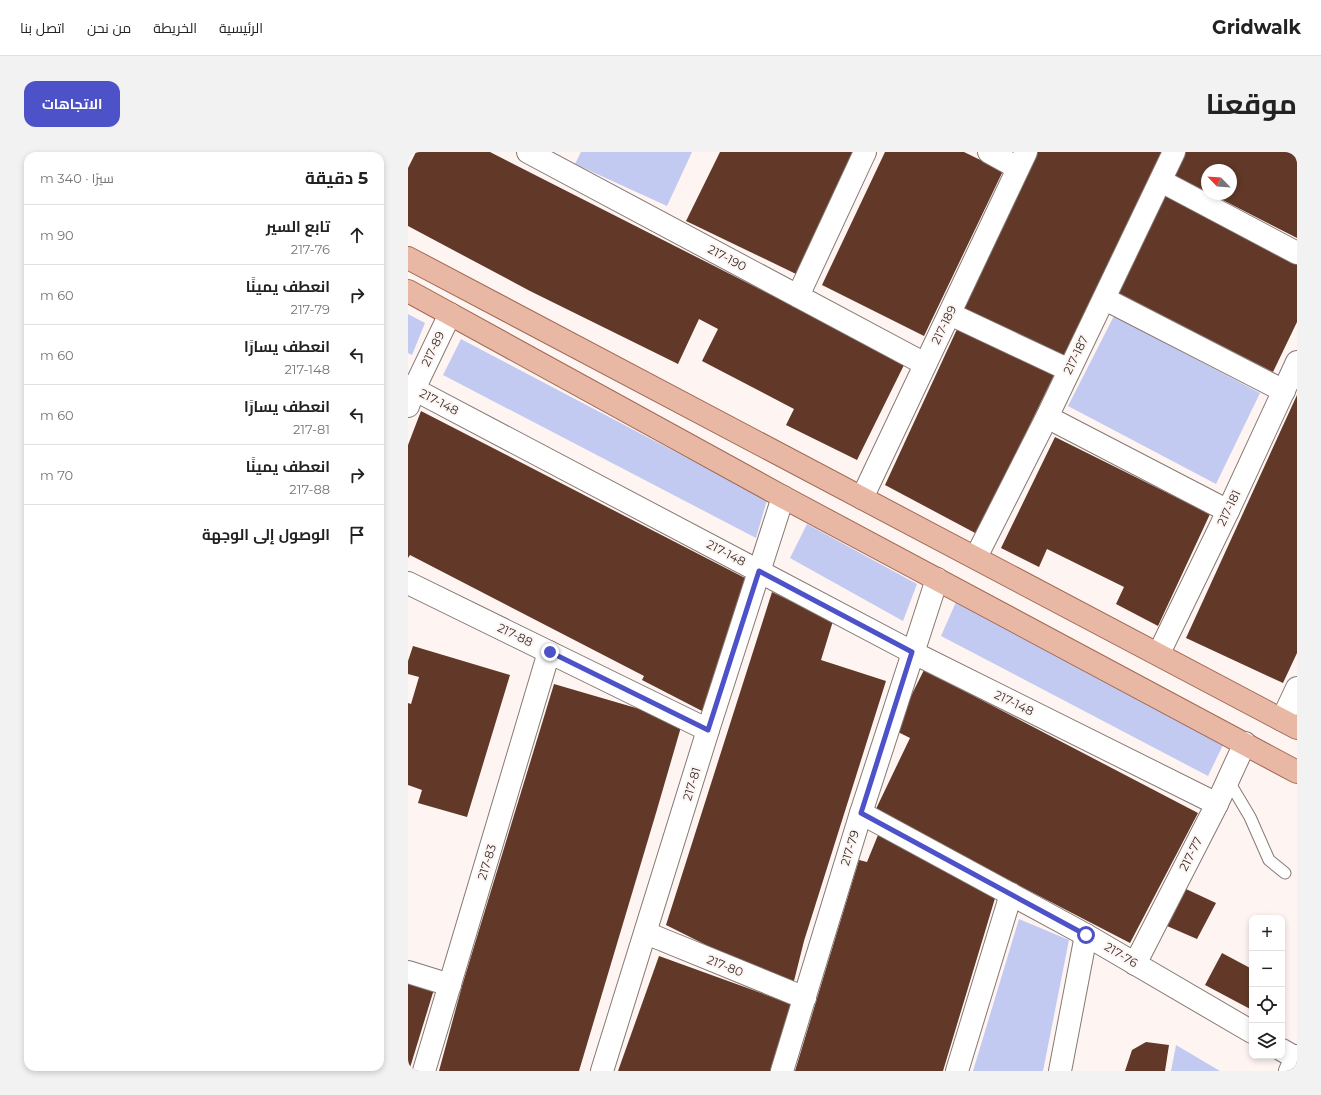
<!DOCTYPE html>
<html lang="ar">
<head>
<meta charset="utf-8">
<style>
  body { margin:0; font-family:Montserrat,Cairo,sans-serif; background:#f2f2f2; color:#222; direction:rtl }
  .controls { position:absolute; right:12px; bottom:12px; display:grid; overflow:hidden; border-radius:8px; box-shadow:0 2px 6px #0003 }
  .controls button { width:36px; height:36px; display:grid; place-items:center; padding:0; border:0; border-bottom:1px solid #e0e0e0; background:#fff; color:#222; font:20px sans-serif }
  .compass { position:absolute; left:793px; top:12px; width:36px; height:36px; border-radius:50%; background:#fff; box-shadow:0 2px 6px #0003; rotate:295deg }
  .stop { position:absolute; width:12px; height:12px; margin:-9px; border:3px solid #4d52c8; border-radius:50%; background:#fff }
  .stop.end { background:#4d52c8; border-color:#fff; box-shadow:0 1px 4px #0008 }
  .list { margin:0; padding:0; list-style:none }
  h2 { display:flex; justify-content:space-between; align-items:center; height:52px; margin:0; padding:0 16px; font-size:17px }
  h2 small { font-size:13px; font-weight:400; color:#767676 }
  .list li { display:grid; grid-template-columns:26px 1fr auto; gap:12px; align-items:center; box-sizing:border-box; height:60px; padding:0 16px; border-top:1px solid #e0e0e0 }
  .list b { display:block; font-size:15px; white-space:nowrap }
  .list p { margin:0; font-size:13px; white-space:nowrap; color:#767676 }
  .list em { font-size:13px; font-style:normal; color:#767676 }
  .icon { flex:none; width:22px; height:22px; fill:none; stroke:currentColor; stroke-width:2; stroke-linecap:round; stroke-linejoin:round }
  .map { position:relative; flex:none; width:889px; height:919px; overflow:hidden; direction:ltr; border-radius:12px }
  header { display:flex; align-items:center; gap:24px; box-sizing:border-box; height:56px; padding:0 20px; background:#fff; border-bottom:1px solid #e0e0e0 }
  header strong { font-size:19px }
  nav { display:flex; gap:22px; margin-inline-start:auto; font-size:14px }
  .intro { display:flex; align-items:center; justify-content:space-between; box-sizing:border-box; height:96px; padding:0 24px }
  h1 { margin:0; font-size:28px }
  .button { padding:10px 18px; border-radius:12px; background:#4d52c8; color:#fff; font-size:14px; font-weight:700 }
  main { display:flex; gap:24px; padding:0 24px }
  aside { flex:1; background:#fff; border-radius:12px; box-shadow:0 2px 6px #0003 }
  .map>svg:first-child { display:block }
  .green { fill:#c2caf1 }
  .building { fill:#623929 }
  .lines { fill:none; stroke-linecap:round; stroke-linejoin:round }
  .service-casing { stroke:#867974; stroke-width:13 }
  .minor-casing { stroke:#867974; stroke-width:24 }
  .tertiary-casing { stroke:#867974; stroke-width:24 }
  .primary-casing { stroke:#a16953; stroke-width:24 }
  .service { stroke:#fff; stroke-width:11 }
  .minor { stroke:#fff; stroke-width:22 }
  .tertiary { stroke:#fff; stroke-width:22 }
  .primary { stroke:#e9b8a4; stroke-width:22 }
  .route { stroke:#4d52c8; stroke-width:5 }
  .labels { text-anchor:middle; stroke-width:4; stroke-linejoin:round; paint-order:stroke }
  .street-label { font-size:12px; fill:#35302e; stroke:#fef5f2 }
</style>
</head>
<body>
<header>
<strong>Gridwalk</strong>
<nav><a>الرئيسية</a><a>الخريطة</a><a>من نحن</a><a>اتصل بنا</a></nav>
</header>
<div class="intro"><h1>موقعنا</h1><a class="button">الاتجاهات</a></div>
<main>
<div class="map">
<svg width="889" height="919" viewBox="0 0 889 919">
  <rect width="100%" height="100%" fill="#fef5f2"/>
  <g class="green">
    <polygon points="173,0 284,0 259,54 167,12"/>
    <polygon points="0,162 17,171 4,203 0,201"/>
    <polygon points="706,164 852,241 808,332 660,254"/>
    <polygon points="53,187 359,348 348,386 35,223"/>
    <polygon points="399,372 509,432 495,469 382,406"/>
    <polygon points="548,450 816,591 800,624 533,484"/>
    <polygon points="611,767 661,788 635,919 565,919"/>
    <polygon points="768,893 812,919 763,919"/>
  </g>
  <g class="building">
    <polygon points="8,0 82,0 497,211 449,308 378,273 386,257 294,209 310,177 291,167 270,212 122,139 0,74 0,16"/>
    <polygon points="312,0 447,0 388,122 278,69"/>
    <polygon points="477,0 556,0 595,19 516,184 414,133"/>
    <polygon points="627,0 755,0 657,207 554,157"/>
    <polygon points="775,0 889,0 889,86 803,42 823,42 823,18 799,18 799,40 764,22"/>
    <polygon points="758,42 889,107 889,170 865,220 709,141"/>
    <polygon points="550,175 646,223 569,382 477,333"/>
    <polygon points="889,243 889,501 875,531 778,486"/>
    <polygon points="13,259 337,426 328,463 296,560 234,528 236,524 2,403 0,406 0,293"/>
    <polygon points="647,285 802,362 750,474 708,452 716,435 639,397 631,415 593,396"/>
    <polygon points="364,440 425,469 413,508 478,529 396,789 385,833 320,804 258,773"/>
    <polygon points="5,494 102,523 59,665 10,651 14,638 0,633 0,551 3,552 11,525 0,522 0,509"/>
    <polygon points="516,518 790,661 722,791 467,659 502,586 486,578"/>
    <polygon points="146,532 235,558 273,575 248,661 171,919 31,919 54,834"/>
    <polygon points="470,683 588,743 535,919 387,919 451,708 459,710"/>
    <polygon points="778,737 808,751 789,787 759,774"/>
    <polygon points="814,801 844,817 844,858 797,833"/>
    <polygon points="251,804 386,853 362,919 210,919"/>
    <polygon points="0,826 27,834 1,919 0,919"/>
    <polygon points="738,890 761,893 757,919 717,919 724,898"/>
  </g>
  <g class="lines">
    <defs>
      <polyline id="service" points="820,628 842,665 861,708 877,721"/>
      <g id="minor">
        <polyline points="120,0 517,212"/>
        <polyline points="581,0 610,16"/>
        <polyline points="753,29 889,101"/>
        <polyline points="390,144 457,0"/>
        <polyline points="697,147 876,239"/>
        <polyline points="542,162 661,218"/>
        <polyline points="0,234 504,500 809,652"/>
        <polyline points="0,254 6,237 42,162"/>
        <polyline points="639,265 820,359"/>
        <polyline points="454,346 618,0"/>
        <polyline points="568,405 639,265 766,0"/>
        <polyline points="0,431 300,578"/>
        <polyline points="751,501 820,359 889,210"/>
        <polyline points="874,568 889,536"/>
        <polyline points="453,661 678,783 844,880"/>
        <polyline points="238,781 397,846"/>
        <polyline points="727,812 809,652 837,591"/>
        <polyline points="0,820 42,833"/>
        <polyline points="874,898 888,906"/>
        <polyline points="16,919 141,500"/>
        <polyline points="194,919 300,578 375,345"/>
        <polyline points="374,919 453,661 529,427"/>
        <polyline points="549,919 603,742"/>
        <polyline points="652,919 678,783"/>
      </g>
      <polyline id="tertiary" points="882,919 889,904"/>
      <g id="primary">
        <polyline points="0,106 889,576"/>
        <polyline points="0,139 375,345 889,620"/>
      </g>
    </defs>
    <use href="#service" class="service-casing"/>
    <use href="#minor" class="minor-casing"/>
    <use href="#tertiary" class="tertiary-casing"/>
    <use href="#primary" class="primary-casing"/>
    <use href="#service" class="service"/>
    <use href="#minor" class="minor"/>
    <use href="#tertiary" class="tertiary"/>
    <use href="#primary" class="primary"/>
  </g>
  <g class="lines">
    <polyline class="route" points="142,500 300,578 351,419 504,500 453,661 678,783"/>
  </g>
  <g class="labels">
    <g class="street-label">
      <text transform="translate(319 106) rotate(28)" y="4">217-190</text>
      <text transform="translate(536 173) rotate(-64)" y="4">217-189</text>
      <text transform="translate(25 197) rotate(-64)" y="4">217-89</text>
      <text transform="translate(668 203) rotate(-64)" y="4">217-187</text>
      <text transform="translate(31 250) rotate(28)" y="4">217-148</text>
      <text transform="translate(821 356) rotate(-64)" y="4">217-181</text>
      <text transform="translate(318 401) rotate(28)" y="4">217-148</text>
      <text transform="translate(107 483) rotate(26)" y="4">217-88</text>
      <text transform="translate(606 551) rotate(26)" y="4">217-148</text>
      <text transform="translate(284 632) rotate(-73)" y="4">217-81</text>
      <text transform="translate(442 696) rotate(-73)" y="4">217-79</text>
      <text transform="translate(783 702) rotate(-63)" y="4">217-77</text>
      <text transform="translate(79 710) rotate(-73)" y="4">217-83</text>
      <text transform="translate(713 803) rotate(31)" y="4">217-76</text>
      <text transform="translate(317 814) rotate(22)" y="4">217-80</text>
    </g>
  </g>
</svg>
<div class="controls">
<button>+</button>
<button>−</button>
<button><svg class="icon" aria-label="locate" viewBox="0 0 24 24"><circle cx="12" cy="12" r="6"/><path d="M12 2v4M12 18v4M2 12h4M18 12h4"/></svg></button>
<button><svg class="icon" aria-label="layers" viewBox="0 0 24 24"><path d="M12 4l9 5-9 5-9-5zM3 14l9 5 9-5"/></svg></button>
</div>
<svg class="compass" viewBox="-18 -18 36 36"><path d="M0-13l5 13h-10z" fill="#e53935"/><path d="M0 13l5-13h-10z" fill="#767676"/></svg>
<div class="stop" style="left:678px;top:783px"></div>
<div class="stop end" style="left:142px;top:500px"></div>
</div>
<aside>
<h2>5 دقيقة<small>سيرًا · 340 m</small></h2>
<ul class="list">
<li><svg class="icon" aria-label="ahead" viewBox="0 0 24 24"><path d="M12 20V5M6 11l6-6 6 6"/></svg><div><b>تابع السير</b><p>217-76</p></div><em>90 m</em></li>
<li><svg class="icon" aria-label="right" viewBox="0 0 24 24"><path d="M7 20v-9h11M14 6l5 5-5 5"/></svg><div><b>انعطف يمينًا</b><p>217-79</p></div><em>60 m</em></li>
<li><svg class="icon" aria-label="left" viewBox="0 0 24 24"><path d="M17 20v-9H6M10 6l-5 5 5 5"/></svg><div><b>انعطف يسارًا</b><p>217-148</p></div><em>60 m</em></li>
<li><svg class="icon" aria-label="left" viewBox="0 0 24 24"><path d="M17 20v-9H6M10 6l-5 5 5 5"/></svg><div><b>انعطف يسارًا</b><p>217-81</p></div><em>60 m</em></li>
<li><svg class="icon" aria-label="right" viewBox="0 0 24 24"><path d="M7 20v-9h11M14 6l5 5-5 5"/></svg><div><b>انعطف يمينًا</b><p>217-88</p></div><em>70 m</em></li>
<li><svg class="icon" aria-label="arrive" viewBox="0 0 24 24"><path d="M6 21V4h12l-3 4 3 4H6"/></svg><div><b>الوصول إلى الوجهة</b></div></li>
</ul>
</aside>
</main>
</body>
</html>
